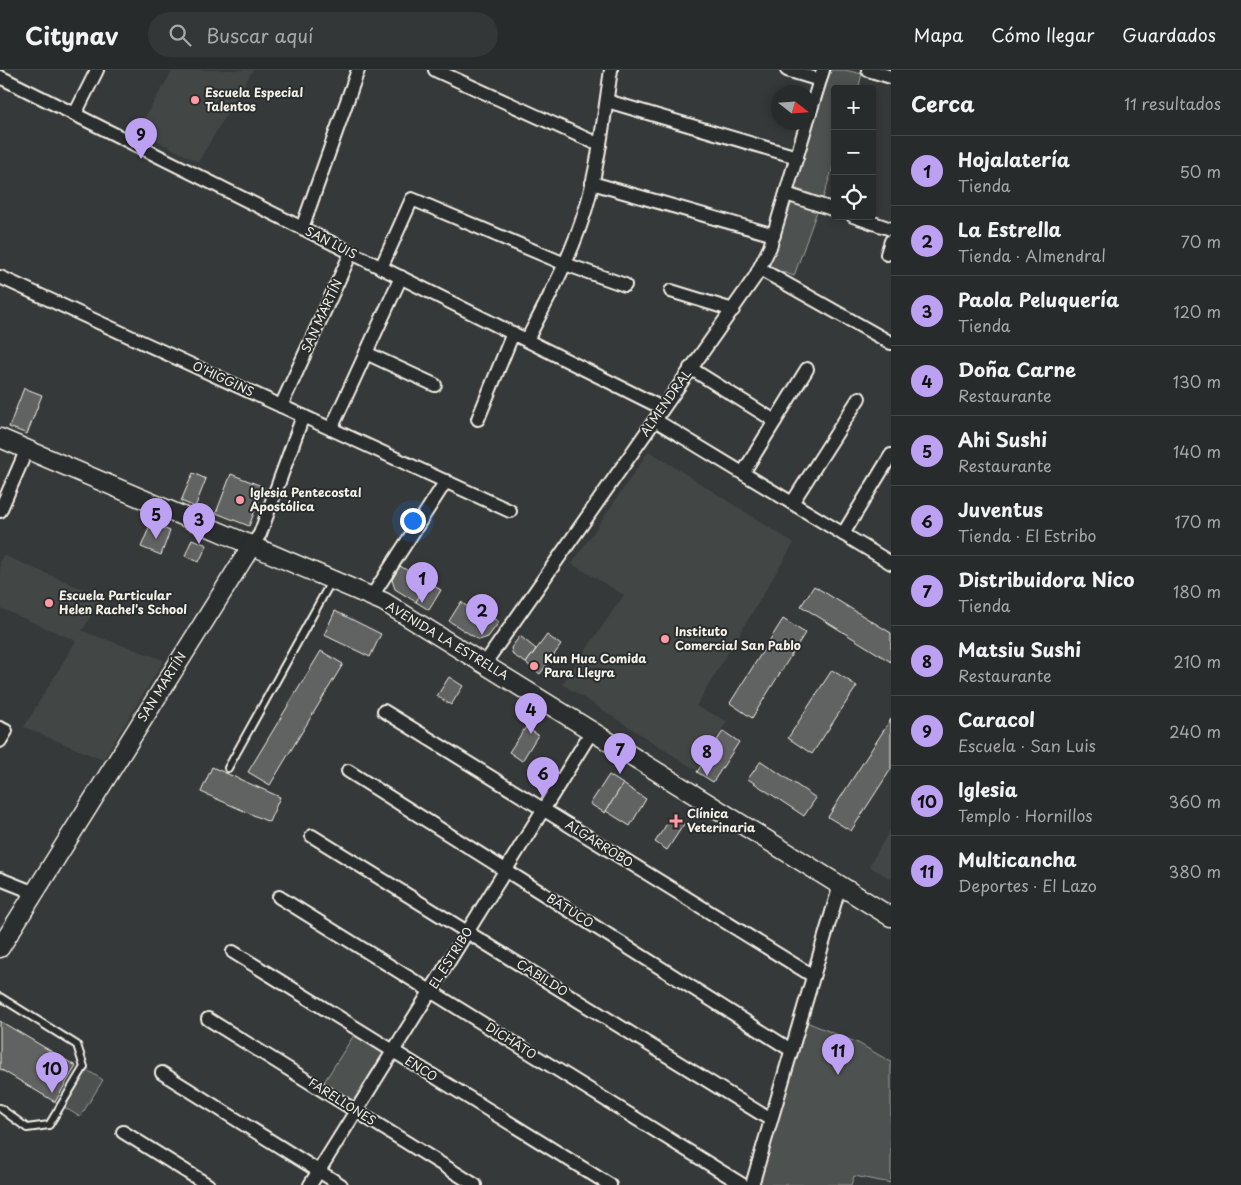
<!DOCTYPE html>
<html lang="es">
<head>
<meta charset="utf-8">
<style>
  body { margin:0; font-family:"Playpen Sans",sans-serif; background:#343737; color:#f1f3f6 }
  .controls { position:absolute; right:15px; top:15px; display:grid; overflow:hidden; border-radius:5px; box-shadow:0 2px 8px #0003 }
  .controls button { width:45px; height:45px; display:grid; place-items:center; padding:0; border:0; border-bottom:1px solid #444747; background:#282b2b; color:#f1f3f6; font:25px sans-serif }
  .compass { position:absolute; left:771px; top:15px; width:45px; height:45px; border-radius:50%; background:#282b2b; box-shadow:0 2px 8px #0003; rotate:107deg }
  .you { position:absolute; left:412px; top:450px; width:18px; height:18px; margin:-12px; border:4px solid #fff; border-radius:50%; background:#1a73e8; box-shadow:0 0 0 8px #1a73e833 }
  .badge { display:grid; place-items:center; width:32px; height:32px; border-radius:50%; background:#bca0f2; color:#111; font-size:16px; font-weight:700 }
  .pin { position:absolute; translate:-50% -41px; filter:drop-shadow(0 1px 2px #0008) }
  .pin::after { content:''; position:absolute; top:26px; width:18px; height:15px; background:inherit; clip-path:polygon(0 0,100% 0,50% 100%) }
  .list { margin:0; padding:0; list-style:none }
  h2 { display:flex; justify-content:space-between; align-items:center; height:65px; margin:0; padding:0 20px; font-size:21px }
  h2 small { font-size:16px; font-weight:400; color:#a5a7a9 }
  .list li { display:grid; grid-template-columns:32px 1fr auto; gap:15px; align-items:center; box-sizing:border-box; height:70px; padding:0 20px; border-top:1px solid #444747 }
  .list b { display:block; font-size:19px; white-space:nowrap }
  .list p { margin:0; font-size:16px; white-space:nowrap; color:#a5a7a9 }
  .list em { font-size:16px; font-style:normal; color:#a5a7a9 }
  .icon { flex:none; width:28px; height:28px; fill:none; stroke:currentColor; stroke-width:2; stroke-linecap:round; stroke-linejoin:round }
  .map { position:relative; flex:none; width:891px; height:1115px; overflow:hidden }
  header { display:flex; align-items:center; gap:30px; box-sizing:border-box; height:70px; padding:0 25px; background:#282b2b; border-bottom:1px solid #444747 }
  header strong { font-size:24px }
  nav { display:flex; gap:28px; margin-inline-start:auto; font-size:18px }
  .search { width:350px; height:45px; background:#343737; display:flex; align-items:center; gap:12px; box-sizing:border-box; padding:0 18px; border-radius:28px; color:#a5a7a9; font-size:19px }
  main { display:flex }
  aside { flex:1; background:#282b2b }
  .map>svg:first-child { display:block }
  .built { fill:#434645 }
  .green { fill:#4e514f; stroke:#a1a19c }
  .building { fill:#616362; stroke:#f4f1e8 }
  .lines { fill:none; stroke-linecap:round; stroke-linejoin:round }
  .lane-casing { stroke:#f4f1e8; stroke-width:10 }
  .street-casing { stroke:#f4f1e8; stroke-width:16 }
  .secondary-casing { stroke:#f4f1e8; stroke-width:21 }
  .lane { stroke:#2a2d2e; stroke-width:6 }
  .street { stroke:#2a2d2e; stroke-width:12 }
  .secondary { stroke:#2a2d2e; stroke-width:18 }
  .poi-dot { fill:#ff9aa2; stroke:#2a2d2e; stroke-width:2 }
  .labels { text-anchor:middle; stroke-width:4; stroke-linejoin:round; paint-order:stroke }
  .poi-label { font-size:12px; font-weight:bold; fill:#f4f1e8; stroke:#2a2d2e; text-anchor:start }
  .street-label { font-size:12px; fill:#f4f1e8; stroke:#2a2d2e }
</style>
</head>
<body>
<header>
<strong>Citynav</strong>
<div class="search"><svg class="icon" aria-label="search" viewBox="0 0 24 24"><circle cx="10" cy="10" r="6"/><path d="M15 15l6 6"/></svg>Buscar aquí</div>
<nav><a>Mapa</a><a>Cómo llegar</a><a>Guardados</a></nav>
</header>
<main>
<div class="map">
<svg width="891" height="1115" viewBox="0 0 891 1115">
  <rect width="100%" height="100%" fill="#363939"/>
  <filter id="ink" filterUnits="userSpaceOnUse"><feTurbulence type="fractalNoise" baseFrequency=".02" numOctaves="2"/><feDisplacementMap in="SourceGraphic" scale="10" xChannelSelector="R" yChannelSelector="G"/><feConvolveMatrix kernelMatrix="1 2 1 2 8 2 1 2 1" color-interpolation-filters="sRGB"/></filter>
  <g filter="url(#ink)">
    <g class="built">
      <polygon points="173,0 253,0 198,92 137,60"/>
      <polygon points="649,381 794,473 696,636 727,651 696,700 562,614 624,525 572,494"/>
      <polygon points="3,485 102,527 82,561 164,590 103,690 24,657 76,571 0,538 0,492"/>
      <polygon points="891,758 891,809 869,796"/>
    </g>
    <g class="green">
      <polygon points="831,0 845,0 862,4 858,19 835,19 835,91 823,128 794,118"/>
      <polygon points="792,132 817,141 794,206 769,197"/>
      <polygon points="804,951 858,973 891,992 891,1113 854,1106 851,1115 759,1115"/>
      <polygon points="354,965 383,983 353,1031 324,1012"/>
      <polygon points="87,1000 103,1010 80,1047 64,1037"/>
    </g>
    <g class="building">
      <polygon points="24,318 42,325 27,364 9,357"/>
      <polygon points="193,403 206,409 195,437 181,431"/>
      <polygon points="231,404 264,417 249,456 216,443"/>
      <polygon points="151,453 170,461 161,485 141,477"/>
      <polygon points="192,469 207,475 199,492 185,486"/>
      <polygon points="400,496 427,512 416,532 395,519 392,510"/>
      <polygon points="427,512 441,520 429,540 416,532"/>
      <polygon points="814,516 891,563 891,592 801,536"/>
      <polygon points="461,532 476,543 478,539 499,552 488,567 479,570 449,551"/>
      <polygon points="335,541 381,564 370,587 324,565"/>
      <polygon points="783,549 805,563 752,648 730,633"/>
      <polygon points="547,565 561,575 540,604 526,593"/>
      <polygon points="520,566 536,579 526,593 513,585 511,578"/>
      <polygon points="321,581 343,594 270,715 248,702"/>
      <polygon points="832,600 857,616 812,684 788,668"/>
      <polygon points="449,607 463,616 451,635 437,626"/>
      <polygon points="891,649 891,699 851,761 828,747"/>
      <polygon points="526,657 538,665 522,691 509,682"/>
      <polygon points="723,661 739,672 713,712 697,702"/>
      <polygon points="761,691 816,728 804,746 748,709"/>
      <polygon points="212,697 280,727 269,752 201,722"/>
      <polygon points="609,705 623,714 605,743 590,734"/>
      <polygon points="623,714 646,729 630,756 606,741"/>
      <polygon points="672,746 684,754 667,780 655,772"/>
      <polygon points="0,951 76,996 55,1032 0,999"/>
    </g>
    <g class="lines">
      <defs>
        <g id="lane">
          <polyline points="228,698 332,510"/>
          <polyline points="0,927 77,975 84,997 49,1055 27,1058 0,1038"/>
        </g>
        <g id="street">
          <polyline points="435,0 600,75"/>
          <polyline points="787,0 820,10"/>
          <polyline points="868,0 891,7"/>
          <polyline points="0,7 662,338"/>
          <polyline points="607,31 797,87"/>
          <polyline points="75,44 97,0"/>
          <polyline points="808,49 823,0"/>
          <polyline points="592,113 774,165"/>
          <polyline points="786,124 835,140"/>
          <polyline points="853,146 891,159"/>
          <polyline points="302,158 358,0"/>
          <polyline points="887,184 891,171"/>
          <polyline points="381,198 412,129 565,194 625,215"/>
          <polyline points="760,199 891,273"/>
          <polyline points="0,207 510,441"/>
          <polyline points="671,221 733,240"/>
          <path d="M527 270C549 227 572 185 586 138 599 93 604 46 611 0"/>
          <polyline points="366,283 435,315"/>
          <polyline points="690,298 775,351"/>
          <polyline points="281,336 351,183"/>
          <polyline points="478,349 513,263"/>
          <polyline points="655,350 891,493"/>
          <polyline points="331,359 401,207"/>
          <polyline points="743,403 807,299"/>
          <polyline points="792,433 859,328"/>
          <polyline points="0,441 27,379"/>
          <polyline points="843,464 891,385"/>
          <polyline points="252,475 260,464 303,346"/>
          <polyline points="372,526 446,411"/>
          <polyline points="485,593 755,207 770,177 807,52"/>
          <polyline points="384,641 813,906"/>
          <polyline points="0,658 6,661 0,671"/>
          <polyline points="348,701 791,980"/>
          <polyline points="312,766 771,1050"/>
          <polyline points="0,809 35,823"/>
          <polyline points="279,827 743,1115"/>
          <polyline points="233,882 610,1115"/>
          <polyline points="208,949 475,1115"/>
          <polyline points="162,1003 341,1115"/>
          <polyline points="123,1062 208,1115"/>
          <polyline points="310,1115 592,661"/>
          <polyline points="752,1115 840,815"/>
        </g>
        <g id="secondary">
          <polyline points="0,368 384,532 891,847"/>
          <polyline points="0,878 252,475"/>
        </g>
      </defs>
      <use href="#lane" class="lane-casing"/>
      <use href="#street" class="street-casing"/>
      <use href="#secondary" class="secondary-casing"/>
      <use href="#lane" class="lane"/>
      <use href="#street" class="street"/>
      <use href="#secondary" class="secondary"/>
    </g>
  </g>
  <g class="poi-dot">
    <circle cx="195" cy="30" r="5"/>
    <circle cx="240" cy="430" r="5"/>
    <circle cx="49" cy="533" r="5"/>
    <circle cx="665" cy="569" r="5"/>
    <circle cx="534" cy="596" r="5"/>
    <path d="M673.5 743.5h5v5h5v5h-5v5h-5v-5h-5v-5h5z"/>
  </g>
  <g class="labels">
    <g class="poi-label">
      <text x="205" y="27">Escuela Especial<tspan x="205" dy="14">Talentos</tspan></text>
      <text x="250" y="427">Iglesia Pentecostal<tspan x="250" dy="14">Apostólica</tspan></text>
      <text x="59" y="530">Escuela Particular<tspan x="59" dy="14">Helen Rachel's School</tspan></text>
      <text x="675" y="566">Instituto<tspan x="675" dy="14">Comercial San Pablo</tspan></text>
      <text x="544" y="593">Kun Hua Comida<tspan x="544" dy="14">Para Lleyra</tspan></text>
      <text x="687" y="748">Clínica<tspan x="687" dy="14">Veterinaria</tspan></text>
    </g>
    <g class="street-label">
      <text transform="translate(331 173) rotate(27)" y="4">SAN LUIS</text>
      <text transform="translate(322 246) rotate(-65)" y="4">SAN MARTÍN</text>
      <text transform="translate(223 309) rotate(25)" y="4">O'HIGGINS</text>
      <text transform="translate(666 333) rotate(-55)" y="4">ALMENDRAL</text>
      <text transform="translate(447 571) rotate(31)" y="4">AVENIDA LA ESTRELLA</text>
      <text transform="translate(162 617) rotate(-58)" y="4">SAN MARTÍN</text>
      <text transform="translate(599 774) rotate(32)" y="4">ALGARROBO</text>
      <text transform="translate(570 841) rotate(32)" y="4">BATUCO</text>
      <text transform="translate(451 888) rotate(-58)" y="4">EL ESTRIBO</text>
      <text transform="translate(542 908) rotate(32)" y="4">CABILDO</text>
      <text transform="translate(511 971) rotate(32)" y="4">DICHATO</text>
      <text transform="translate(421 999) rotate(32)" y="4">ENCO</text>
      <text transform="translate(342 1032) rotate(32)" y="4">FARELLONES</text>
    </g>
  </g>
</svg>
<div class="controls">
<button>+</button>
<button>−</button>
<button><svg class="icon" aria-label="locate" viewBox="0 0 24 24"><circle cx="12" cy="12" r="6"/><path d="M12 2v4M12 18v4M2 12h4M18 12h4"/></svg></button>
</div>
<svg class="compass" viewBox="-18 -18 36 36"><path d="M0-13l5 13h-10z" fill="#e53935"/><path d="M0 13l5-13h-10z" fill="#a5a7a9"/></svg>
<div class="you"></div>
<div class="pin badge" style="left:422px;top:533px">1</div>
<div class="pin badge" style="left:482px;top:565px">2</div>
<div class="pin badge" style="left:199px;top:474px">3</div>
<div class="pin badge" style="left:531px;top:664px">4</div>
<div class="pin badge" style="left:156px;top:469px">5</div>
<div class="pin badge" style="left:543px;top:728px">6</div>
<div class="pin badge" style="left:620px;top:704px">7</div>
<div class="pin badge" style="left:707px;top:706px">8</div>
<div class="pin badge" style="left:141px;top:89px">9</div>
<div class="pin badge" style="left:52px;top:1023px">10</div>
<div class="pin badge" style="left:838px;top:1005px">11</div>
</div>
<aside>
<h2>Cerca<small>11 resultados</small></h2>
<ul class="list">
<li><span class="badge">1</span><div><b>Hojalatería</b><p>Tienda</p></div><em>50 m</em></li>
<li><span class="badge">2</span><div><b>La Estrella</b><p>Tienda · Almendral</p></div><em>70 m</em></li>
<li><span class="badge">3</span><div><b>Paola Peluquería</b><p>Tienda</p></div><em>120 m</em></li>
<li><span class="badge">4</span><div><b>Doña Carne</b><p>Restaurante</p></div><em>130 m</em></li>
<li><span class="badge">5</span><div><b>Ahi Sushi</b><p>Restaurante</p></div><em>140 m</em></li>
<li><span class="badge">6</span><div><b>Juventus</b><p>Tienda · El Estribo</p></div><em>170 m</em></li>
<li><span class="badge">7</span><div><b>Distribuidora Nico</b><p>Tienda</p></div><em>180 m</em></li>
<li><span class="badge">8</span><div><b>Matsiu Sushi</b><p>Restaurante</p></div><em>210 m</em></li>
<li><span class="badge">9</span><div><b>Caracol</b><p>Escuela · San Luis</p></div><em>240 m</em></li>
<li><span class="badge">10</span><div><b>Iglesia</b><p>Templo · Hornillos</p></div><em>360 m</em></li>
<li><span class="badge">11</span><div><b>Multicancha</b><p>Deportes · El Lazo</p></div><em>380 m</em></li>
</ul>
</aside>
</main>
</body>
</html>
